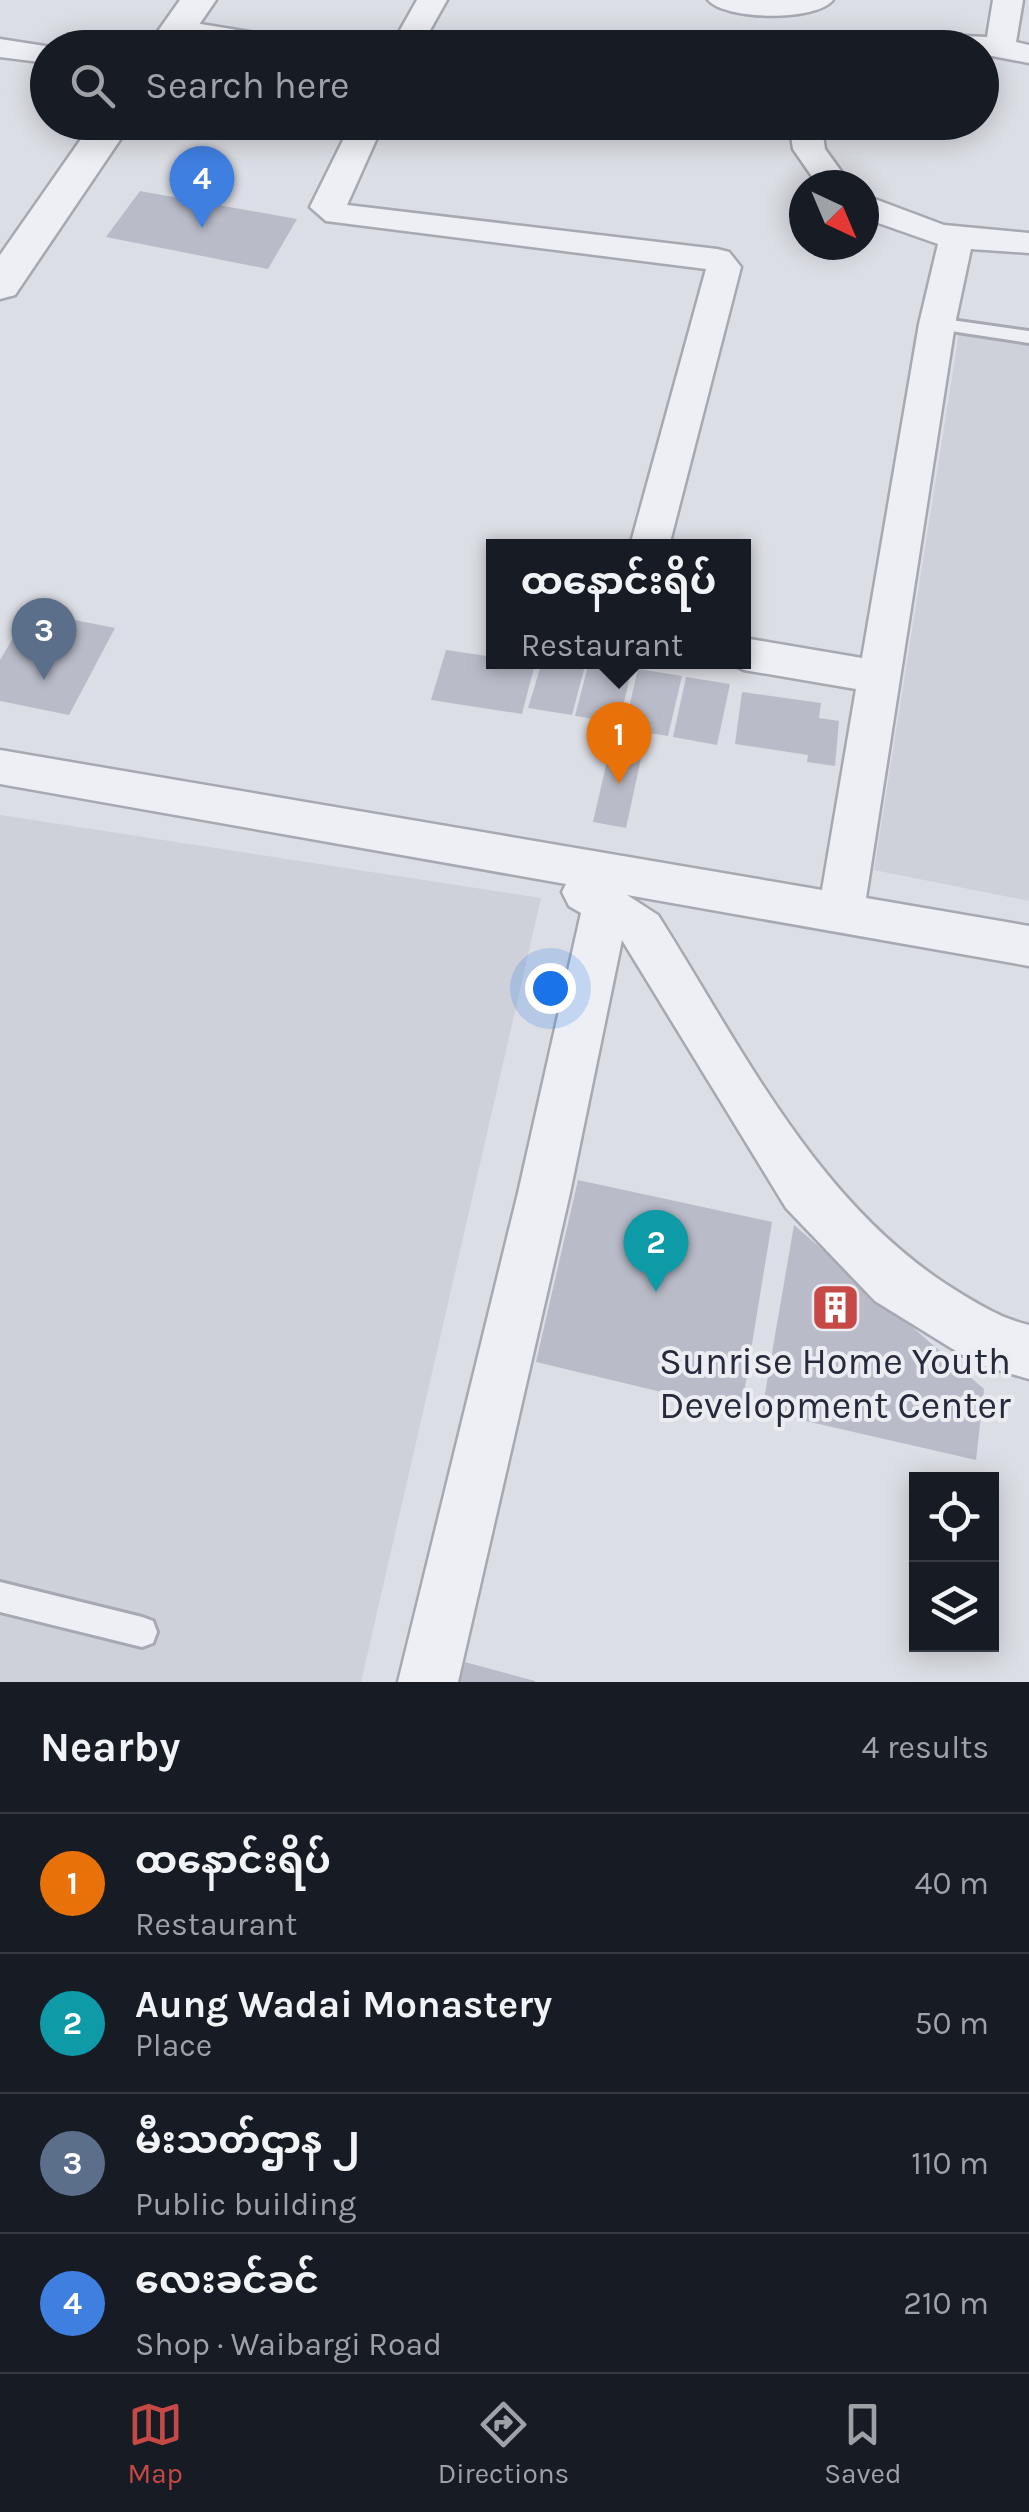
<!DOCTYPE html>
<html lang="en">
<head>
<meta charset="utf-8">
<style>
  body { margin:0; font-family:Karla,"Noto Sans Myanmar",sans-serif; background:#20242c; color:#f1f3f6 }
  .controls { position:absolute; right:30px; bottom:30px; display:grid; overflow:hidden; border-radius:0px; box-shadow:0 5px 25px #0003 }
  .controls button { width:90px; height:90px; display:grid; place-items:center; padding:0; border:0; border-bottom:2px solid #363941; background:#171b24; color:#f1f3f6; font:50px sans-serif }
  .compass { position:absolute; left:789px; top:170px; width:90px; height:90px; border-radius:50%; background:#171b24; box-shadow:0 5px 25px #0003; rotate:136deg }
  .you { position:absolute; left:550px; top:988px; width:35px; height:35px; margin:-25px; border:8px solid #fff; border-radius:50%; background:#1a73e8; box-shadow:0 0 0 15px #1a73e833 }
  .badge { display:grid; place-items:center; width:65px; height:65px; border-radius:50%; background:#c64945; color:#fff; font-size:32px; font-weight:700 }
  .pin { position:absolute; translate:-50% -82px; filter:drop-shadow(0 2px 5px #0008) }
  .pin::after { content:''; position:absolute; top:52px; width:35px; height:30px; background:inherit; clip-path:polygon(0 0,100% 0,50% 100%) }
  .popup { position:absolute; left:486px; top:539px; width:265px; height:130px; box-sizing:border-box; display:grid; place-content:center; border-radius:0px; background:#171b24; filter:drop-shadow(0 2px 8px #0005); font-size:32px; white-space:nowrap; color:#9ea1a6 }
  .popup b { font-size:38px; color:#f1f3f6 }
  .popup::after { content:''; position:absolute; left:50%; top:100%; margin-left:-20px; border:20px solid transparent; border-top-color:#171b24 }
  .list { margin:0; padding:0; list-style:none }
  h2 { display:flex; justify-content:space-between; align-items:center; height:130px; margin:0; padding:0 40px; font-size:42px }
  h2 small { font-size:32px; font-weight:400; color:#9ea1a6 }
  .list li { display:grid; grid-template-columns:65px 1fr auto; gap:30px; align-items:center; box-sizing:border-box; height:140px; padding:0 40px; border-top:2px solid #363941 }
  .list b { display:block; font-size:38px; white-space:nowrap }
  .list p { margin:0; font-size:32px; white-space:nowrap; color:#9ea1a6 }
  .list em { font-size:32px; font-style:normal; color:#9ea1a6 }
  .icon { flex:none; width:55px; height:55px; fill:none; stroke:currentColor; stroke-width:2; stroke-linecap:round; stroke-linejoin:round }
  .map { position:relative; flex:none; width:1029px; height:1682px; overflow:hidden }
  .search { position:absolute; background:#171b24; box-shadow:0 5px 25px #0003; left:30px; right:30px; top:30px; height:110px; display:flex; align-items:center; gap:25px; box-sizing:border-box; padding:0 35px; border-radius:55px; color:#9ea1a6; font-size:38px }
  .sheet { height:690px; background:#171b24 }
  nav { display:flex; justify-content:space-around; align-items:center; box-sizing:border-box; height:140px; border-top:2px solid #363941; background:#171b24; font-size:28px; color:#9ea1a6 }
  nav a { display:grid; justify-items:center; gap:5px }
  nav .on { color:#c64945 }
  .map>svg:first-child { display:block }
  .built { fill:#ced0da }
  .building { fill:#b9bcc8 }
  .lines { fill:none; stroke-linecap:round; stroke-linejoin:round }
  .service-casing { stroke:#a6a8b2; stroke-width:6 }
  .minor-casing { stroke:#a6a8b2; stroke-width:5 }
  .tertiary-casing { stroke:#a6a8b2; stroke-width:5 }
  .service { fill:#eeeff4; fill-rule:evenodd }
  .minor { fill:#eeeff4; fill-rule:evenodd }
  .tertiary { fill:#eeeff4; fill-rule:evenodd }
  .labels { text-anchor:middle; stroke-width:8; stroke-linejoin:round; paint-order:stroke }
  .poi-label { font-size:38px; fill:#272a3b; stroke:#ebedf3 }
</style>
</head>
<body>
<div class="map">
<svg width="1029" height="1682" viewBox="0 0 1029 1682">
  <rect width="100%" height="100%" fill="#dcdee5"/>
  <g class="built">
    <polygon points="960,327 1029,337 1029,901 874,870"/>
    <polygon points="0,815 541,898 361,1682 0,1682"/>
  </g>
  <g class="building">
    <polygon points="140,191 297,219 268,269 106,237"/>
    <polygon points="29,611 115,628 69,715 0,701 0,660"/>
    <polygon points="446,650 494,657 494,662 535,664 522,714 431,700"/>
    <polygon points="542,662 586,662 572,715 528,708"/>
    <polygon points="589,662 633,664 619,723 575,716"/>
    <polygon points="638,669 682,676 668,736 624,729"/>
    <polygon points="686,677 730,684 717,745 673,737"/>
    <polygon points="742,692 821,703 819,718 839,721 835,766 807,762 808,755 735,744"/>
    <polygon points="613,735 645,740 626,828 593,822"/>
    <polygon points="578,1180 772,1222 741,1411 536,1362"/>
    <polygon points="794,1225 984,1389 976,1460 762,1411"/>
    <polygon points="465,1662 535,1681 535,1682 460,1682"/>
  </g>
  <g class="lines">
    <defs>
      <g id="service">
        <polygon points="937,318 1029,331 1029,343 931,328 931,320"/>
        <polygon points="0,1582 142,1617 153,1621 157,1632 153,1643 142,1647 0,1612"/>
      </g>
      <g id="minor">
        <polygon points="417,0 447,0 420,48 390,48"/>
        <path d="M708 0H833C815 22 725 20 708 0Z"/>
        <polygon points="993,0 1023,0 1016,42 1029,45 1029,63 982,54 982,48 898,48 902,42 942,35 987,37"/>
        <polygon points="176,20 292,39 307,48 234,48 165,35 161,29 165,23"/>
        <polygon points="0,39 58,48 48,48 48,63 0,57"/>
        <polygon points="352,122 384,122 347,205 717,249 729,252 741,267 669,546 630,546 706,269 326,221 310,207"/>
        <polygon points="789,122 821,122 825,149 851,185 818,185 793,149"/>
        <path d="M864 195 944 225 1029 233V253L971 249 955 324 866 898 1029 926V966L627 895 658 915C744 1051 819 1208 960 1293 983 1307 1003 1319 1029 1325V1379L977 1364 875 1301 786 1208 622 940 570 1193 458 1682H398L518 1193 581 913 569 906 562 892 566 884 0 784V750L822 890 856 689 744 670 727 662H744V638L862 658 919 324 938 244 864 218Z"/>
      </g>
      <g id="tertiary">
        <polygon points="180,0 216,0 183,48 146,48"/>
        <polygon points="93,122 132,122 15,295 0,299 0,255"/>
      </g>
    </defs>
    <use href="#service" class="service-casing"/>
    <use href="#minor" class="minor-casing"/>
    <use href="#tertiary" class="tertiary-casing"/>
    <use href="#service" class="service"/>
    <use href="#minor" class="minor"/>
    <use href="#tertiary" class="tertiary"/>
  </g>
  <defs>
    <symbol id="building-square" viewBox="-11 -11 22 22"><rect x="-9" y="-9" width="18" height="18" rx="4" fill="#c64945" stroke="#ebedf3"/><path d="M-4-6H4V6H1V3H-1V6H-4ZM-2.5-4.3h1.7v1.8h-1.7ZM.8-4.3h1.7v1.8H.8ZM-2.5-1h1.7V.8h-1.7ZM.8-1h1.7V.8H.8Z" fill="#fff"/></symbol>
  </defs>
  <g fill-rule="evenodd">
    <use href="#building-square" x="808" y="1280" width="55" height="55"/>
  </g>
  <g class="labels">
    <g class="poi-label">
      <text x="835" y="1374">Sunrise Home Youth<tspan x="835" dy="44">Development Center</tspan></text>
    </g>
  </g>
</svg>
<div class="controls">
<button><svg class="icon" aria-label="locate" viewBox="0 0 24 24"><circle cx="12" cy="12" r="6"/><path d="M12 2v4M12 18v4M2 12h4M18 12h4"/></svg></button>
<button><svg class="icon" aria-label="layers" viewBox="0 0 24 24"><path d="M12 4l9 5-9 5-9-5zM3 14l9 5 9-5"/></svg></button>
</div>
<svg class="compass" viewBox="-18 -18 36 36"><path d="M0-13l5 13h-10z" fill="#e53935"/><path d="M0 13l5-13h-10z" fill="#9ea1a6"/></svg>
<div class="you"></div>
<div class="pin badge" style="left:619px;top:784px;background:#e8710a">1</div>
<div class="popup"><b>ထနောင်းရိပ်</b>Restaurant</div>
<div class="pin badge" style="left:656px;top:1292px;background:#0f9aa8">2</div>
<div class="pin badge" style="left:44px;top:680px;background:#5c6f8a">3</div>
<div class="pin badge" style="left:202px;top:228px;background:#3f7fe0">4</div>
<div class="search"><svg class="icon" aria-label="search" viewBox="0 0 24 24"><circle cx="10" cy="10" r="6"/><path d="M15 15l6 6"/></svg>Search here</div>
</div>
<section class="sheet">
<h2>Nearby<small>4 results</small></h2>
<ul class="list">
<li><span class="badge" style="background:#e8710a">1</span><div><b>ထနောင်းရိပ်</b><p>Restaurant</p></div><em>40 m</em></li>
<li><span class="badge" style="background:#0f9aa8">2</span><div><b>Aung Wadai Monastery</b><p>Place</p></div><em>50 m</em></li>
<li><span class="badge" style="background:#5c6f8a">3</span><div><b>မီးသတ်ဌာန ၂</b><p>Public building</p></div><em>110 m</em></li>
<li><span class="badge" style="background:#3f7fe0">4</span><div><b>လေးခင်ခင်</b><p>Shop · Waibargi Road</p></div><em>210 m</em></li>
</ul>
</section>
<nav>
<a class="on"><svg class="icon" aria-label="map" viewBox="0 0 24 24"><path d="M3 6l6-2 6 2 6-2v14l-6 2-6-2-6 2zM9 4v14M15 6v14"/></svg>Map</a>
<a><svg class="icon" aria-label="directions" viewBox="0 0 24 24"><path d="M12 3l9 9-9 9-9-9zM9 14v-3h6M13 9l2 2-2 2"/></svg>Directions</a>
<a><svg class="icon" aria-label="saved" viewBox="0 0 24 24"><path d="M7 4h10v16l-5-4-5 4z"/></svg>Saved</a>
</nav>
</body>
</html>
